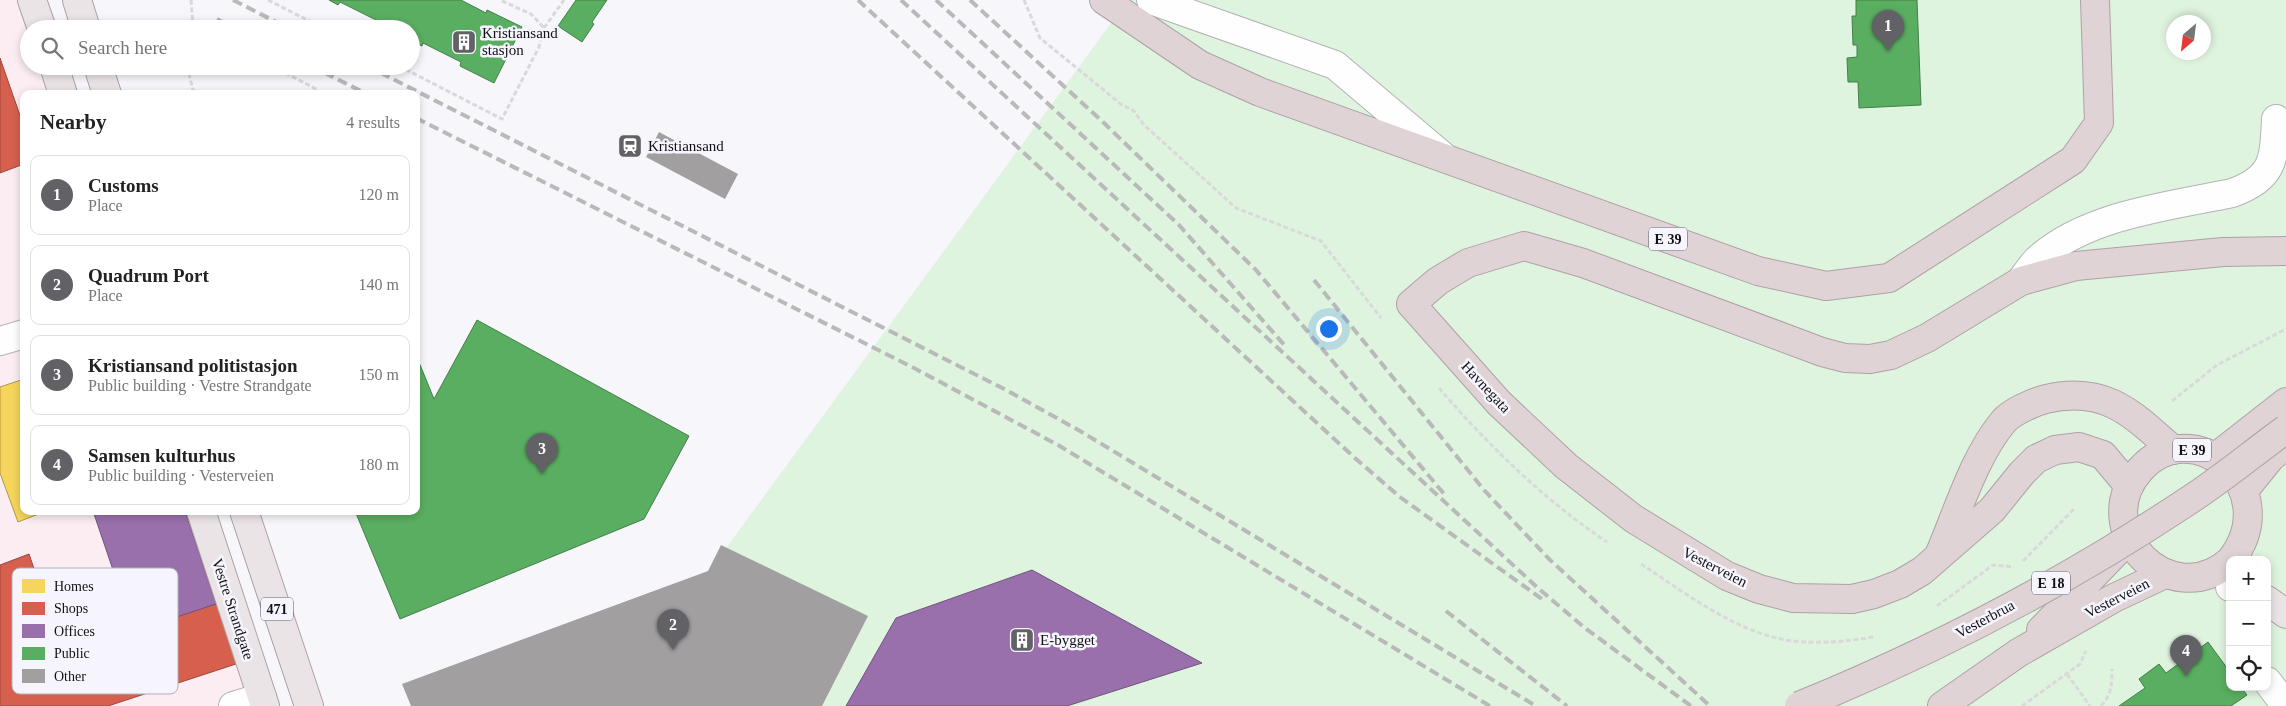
<!DOCTYPE html>
<html lang="en">
<head>
<meta charset="utf-8">
<style>
  body { margin:0; font-family:"Times New Roman",serif; background:#f6f6f6; color:#222 }
  .controls { position:absolute; right:15px; bottom:15px; display:grid; overflow:hidden; border-radius:10px; box-shadow:0 2px 8px #0003 }
  .controls button { width:45px; height:45px; display:grid; place-items:center; padding:0; border:0; border-bottom:1px solid #e0e0e0; background:#fff; color:#222; font:25px sans-serif }
  .compass { position:absolute; left:2166px; top:15px; width:45px; height:45px; border-radius:50%; background:#fff; box-shadow:0 2px 8px #0003; rotate:208deg }
  .you { position:absolute; left:1328px; top:328px; width:18px; height:18px; margin:-12px; border:4px solid #fff; border-radius:50%; background:#1a73e8; box-shadow:0 0 0 8px #1a73e833 }
  .badge { display:grid; place-items:center; width:32px; height:32px; border-radius:50%; background:#626166; color:#fff; font-size:16px; font-weight:700 }
  .pin { position:absolute; translate:-50% -41px; filter:drop-shadow(0 1px 2px #0008) }
  .pin::after { content:''; position:absolute; top:26px; width:18px; height:15px; background:inherit; clip-path:polygon(0 0,100% 0,50% 100%) }
  .list { margin:0; padding:0; list-style:none }
  h2 { display:flex; justify-content:space-between; align-items:center; height:65px; margin:0; padding:0 20px; font-size:21px }
  h2 small { font-size:16px; font-weight:400; color:#767676 }
  .list li { display:grid; grid-template-columns:32px 1fr auto; gap:15px; align-items:center; box-sizing:border-box; height:80px; margin:0 10px 10px; padding:0 10px; border:1px solid #e0e0e0; border-radius:10px }
  .list b { display:block; font-size:19px; white-space:nowrap }
  .list p { margin:0; font-size:16px; white-space:nowrap; color:#767676 }
  .list em { font-size:16px; font-style:normal; color:#767676 }
  .icon { flex:none; width:28px; height:28px; fill:none; stroke:currentColor; stroke-width:2; stroke-linecap:round; stroke-linejoin:round }
  .map { position:relative; flex:none; width:2286px; height:706px; overflow:hidden }
  .search { position:absolute; background:#fff; box-shadow:0 2px 8px #0003; left:20px; top:20px; width:400px; height:55px; display:flex; align-items:center; gap:12px; box-sizing:border-box; padding:0 18px; border-radius:28px; color:#767676; font-size:19px }
  .panel { position:absolute; background:#fff; box-shadow:0 2px 8px #0003; left:20px; top:90px; width:400px; height:425px; border-radius:10px }
  .map>svg:first-child { display:block }
  .commercial { fill:#fbedf2 }
  .green { fill:#dff4de; fill-rule:evenodd }
  .homes { fill:#f6d55c; stroke:#b19a47 }
  .shops { fill:#d6604d; stroke:#9b483c }
  .offices { fill:#9970ab; stroke:#70537e }
  .public { fill:#5aae61; stroke:#447f4a }
  .building { fill:#a29fa0 }
  .lines { fill:none; stroke-linecap:round; stroke-linejoin:round }
  .minor-casing { stroke:#b3b2b7; stroke-width:30 }
  .major-casing { stroke:#aea1a6; stroke-width:30 }
  .highway-casing { stroke:#aea1a6; stroke-width:30 }
  .path { stroke:#d9d9db; stroke-width:3; stroke-dasharray:5 2.5; stroke-linecap:butt }
  .minor { stroke:#fefefe; stroke-width:28 }
  .major { stroke:#ebe4e7; stroke-width:28 }
  .highway { stroke:#e0d3d6; stroke-width:28 }
  .rail { stroke:#b9b9ba; stroke-width:4; stroke-dasharray:10 5; stroke-linecap:butt }
  .highway-bridge-casing { stroke:#aea1a6; stroke-width:30; stroke-linecap:butt }
  .highway-bridge { stroke:#e0d3d6; stroke-width:28 }
  .labels { text-anchor:middle; stroke-width:5; stroke-linejoin:round; paint-order:stroke }
  .shield { fill:#f6f5fd; stroke:#56555b; stroke-width:1 }
  .shield-label { font-size:14px; font-weight:bold; fill:#111016 }
  .poi-label { font-size:15px; fill:#111016; stroke:#f6f5fd; text-anchor:start }
  .street-label { font-size:15px; fill:#111016; stroke:#f6f5fd }
  .key { fill:#f6f5fd; stroke:#b1b0b8; stroke-width:1 }
  .key-label { font-size:14px; fill:#111016 }
</style>
</head>
<body>
<div class="map">
<svg width="2286" height="706" viewBox="0 0 2286 706">
  <rect width="100%" height="100%" fill="#f7f7fb"/>
  <polygon class="commercial" points="0,0 22,0 29,29 29,66 43,66 52,94 24,94 24,511 203,511 258,706 0,706"/>
  <path class="green" d="M1128 0H2286V706H610ZM2174 22H2204V52H2174ZM2230 560H2267V687H2230Z"/>
  <polygon class="homes" points="24,379 24,511 46,511 18,522 0,473 0,387"/>
  <g class="shops">
    <polygon points="0,58 24,127 24,164 0,173"/>
    <polygon points="29,554 62,650 71,647 72,651 218,603 239,663 108,706 0,706 0,565"/>
  </g>
  <g class="offices">
    <polygon points="93,511 185,511 216,604 128,633 122,616 128,614"/>
    <polygon points="1032,570 1202,663 1067,706 846,706 896,618"/>
  </g>
  <g class="public">
    <polygon points="329,0 461,0 486,13 487,10 522,27 494,83 460,66 461,62 423,43 422,46 411,41 411,29 387,29 377,24 378,21 340,2 338,5"/>
    <polygon points="576,0 607,0 592,22 594,24 582,42 558,26"/>
    <polygon points="1856,0 1917,0 1921,105 1859,108 1858,82 1848,82 1847,58 1857,57 1857,45 1853,45 1852,16 1856,16"/>
    <polygon points="477,320 689,436 644,519 400,619 355,511 416,511 416,355 434,399"/>
    <polygon points="2208,642 2230,672 2230,687 2241,687 2247,695 2231,706 2119,706 2145,688 2139,679 2159,664 2166,673"/>
  </g>
  <g class="building">
    <polygon points="659,132 738,174 725,199 646,157"/>
    <polygon points="721,545 868,616 822,706 411,706 402,684 708,571"/>
  </g>
  <g class="lines">
    <defs>
      <g id="minor">
        <polyline points="1151,0 1335,65 1445,158"/>
        <path d="M2021 281C2026 274 2031 266 2037 260 2085 215 2170 206 2232 193 2274 178 2274 160 2276 119"/>
        <polyline points="0,341 24,334"/>
        <polyline points="2228,563 2230,587"/>
        <polyline points="2267,681 2286,706"/>
        <polyline points="233,706 262,697"/>
      </g>
      <g id="major">
        <polyline points="32,0 42,29"/>
        <polyline points="77,0 86,29"/>
        <polyline points="54,66 63,94"/>
        <polyline points="98,66 107,94"/>
        <polyline points="201,511 265,706"/>
        <polyline points="244,511 309,706"/>
        <polyline points="2267,600 2286,614"/>
      </g>
      <g id="highway">
        <polyline points="1104,0 1200,65 1260,92 1758,271 1826,286 1889,278 2073,160 2099,123 2095,0"/>
        <polyline points="2217,456 2286,402"/>
        <polyline points="2129,486 2103,455 2079,447 2055,450 2036,459 2022,473 1992,510 1922,571 1900,584 1874,594 1852,599 1793,598 1759,589 1727,576 1634,519 1566,466 1499,403 1411,304 1438,281 1468,263 1524,246 1583,263 1822,352 1845,358 1870,359 1891,355 1927,338 2021,281 2076,266 2223,252 2286,251"/>
        <polyline points="2246,488 2271,457 2286,445"/>
        <path d="M1940 553C1958 511 1974 457 2003 422 2011 412 2034 402 2046 399 2105 385 2133 414 2173 450"/>
        <path d="M2230 561C2171 614 2087 530 2140 470 2193 410 2286 489 2231 560"/>
        <polyline points="2041,630 2119,549"/>
        <polyline points="1942,706 2018,653 2114,598 2165,574"/>
      </g>
    </defs>
    <use href="#minor" class="minor-casing"/>
    <use href="#major" class="major-casing"/>
    <use href="#highway" class="highway-casing"/>
    <g class="path">
      <polyline points="191,0 193,25 201,29"/>
      <polyline points="268,0 325,29"/>
      <polyline points="1024,0 1040,38 1122,105 1133,110 1144,125 1236,208 1321,241 1381,318"/>
      <polyline points="544,28 564,0"/>
      <polyline points="187,66 194,94"/>
      <polyline points="272,66 318,90"/>
      <polyline points="399,66 502,119 539,47 544,28 531,14 500,0"/>
      <path d="M1439 388C1488 445 1544 500 1607 542"/>
      <polyline points="2172,401 2217,365 2286,329"/>
      <polyline points="2023,561 2075,508"/>
      <path d="M1641 564C1684 592 1730 628 1781 639 1811 645 1843 642 1873 637"/>
      <polyline points="1937,606 1993,565 2014,567"/>
      <polyline points="2067,674 2090,706"/>
      <polyline points="2022,706 2080,664 2086,651"/>
      <path d="M2101 706C2112 694 2112 684 2112 669"/>
    </g>
    <use href="#minor" class="minor"/>
    <use href="#major" class="major"/>
    <use href="#highway" class="highway"/>
    <g class="rail">
      <polyline points="233,0 290,29"/>
      <polyline points="858,0 1356,459 1400,497 1542,599"/>
      <polyline points="901,0 1539,589 1585,628 1691,706"/>
      <polyline points="936,0 1179,225 1286,347"/>
      <polyline points="970,0 1104,123 1256,270 1445,495"/>
      <polyline points="217,19 236,29"/>
      <polyline points="311,66 367,94"/>
      <polyline points="367,66 1008,391 1080,431 1536,706"/>
      <polyline points="416,118 914,368 1058,445 1490,706"/>
      <polyline points="1314,280 1484,490 1549,559 1710,706"/>
      <polyline points="1446,611 1567,706"/>
    </g>
    <defs>
      <path id="highway-bridge" d="M1799 706C1934 651 2066 582 2188 501 2222 479 2253 453 2286 429"/>
    </defs>
    <use href="#highway-bridge" class="highway-bridge-casing"/>
    <use href="#highway-bridge" class="highway-bridge"/>
  </g>
  <defs>
    <symbol id="building-square" viewBox="-11 -11 22 22"><rect x="-9" y="-9" width="18" height="18" rx="4" fill="#626166" stroke="#f6f5fd"/><path d="M-4-6H4V6H1V3H-1V6H-4ZM-2.5-4.3h1.7v1.8h-1.7ZM.8-4.3h1.7v1.8H.8ZM-2.5-1h1.7V.8h-1.7ZM.8-1h1.7V.8H.8Z" fill="#fff"/></symbol>
    <symbol id="station-square" viewBox="-11 -11 22 22"><rect x="-9" y="-9" width="18" height="18" rx="4" fill="#626166" stroke="#f6f5fd"/><path d="M-3-6H3Q5-6 5-4V2Q5 4 3 4L4.5 6H3L1.5 4h-3L-3 6H-4.5L-3 4Q-5 4-5 2V-4Q-5-6-3-6ZM-3.5-4v3h7v-3ZM-3.5 1v1.5H-2V1ZM2 1v1.5H3.5V1Z" fill="#fff"/></symbol>
  </defs>
  <g fill-rule="evenodd">
    <use href="#building-square" x="450" y="28" width="28" height="28"/>
    <use href="#station-square" x="616" y="132" width="28" height="28"/>
    <use href="#building-square" x="1008" y="626" width="28" height="28"/>
  </g>
  <g class="labels">
    <g class="shield">
      <rect x="1649" y="227.5" width="38" height="23" rx="4"/>
      <rect x="2173" y="438.5" width="38" height="23" rx="4"/>
      <rect x="2032" y="571.5" width="38" height="23" rx="4"/>
      <rect x="261" y="597.5" width="32" height="23" rx="4"/>
    </g>
    <g class="shield-label">
      <text x="1668" y="244">E 39</text>
      <text x="2192" y="455">E 39</text>
      <text x="2051" y="588">E 18</text>
      <text x="277" y="614">471</text>
    </g>
    <g class="poi-label">
      <text x="482" y="38">Kristiansand<tspan x="482" dy="17">stasjon</tspan></text>
      <text x="648" y="151">Kristiansand</text>
      <text x="1040" y="645">E-bygget</text>
    </g>
    <g class="street-label">
      <text transform="translate(1486 387) rotate(47)" y="5">Havnegata</text>
      <text transform="translate(1715 567) rotate(27)" y="5">Vesterveien</text>
      <text transform="translate(2117 598) rotate(-27)" y="5">Vesterveien</text>
      <text transform="translate(233 609) rotate(72)" y="5">Vestre Strandgate</text>
      <text transform="translate(1985 619) rotate(-28)" y="5">Vesterbrua</text>
    </g>
  </g>
  <rect x="12" y="568" width="166" height="126" rx="8" class="key"/>
  <rect x="22" y="579" width="23" height="14" fill="#f6d55c"/>
  <rect x="22" y="602" width="23" height="13" fill="#d6604d"/>
  <rect x="22" y="624" width="23" height="14" fill="#9970ab"/>
  <rect x="22" y="647" width="23" height="13" fill="#5aae61"/>
  <rect x="22" y="669" width="23" height="14" fill="#a29fa0"/>
  <g class="key-label">
    <text x="54" y="591">Homes</text>
    <text x="54" y="613">Shops</text>
    <text x="54" y="636">Offices</text>
    <text x="54" y="658">Public</text>
    <text x="54" y="681">Other</text>
  </g>
</svg>
<div class="controls">
<button>+</button>
<button>−</button>
<button><svg class="icon" aria-label="locate" viewBox="0 0 24 24"><circle cx="12" cy="12" r="6"/><path d="M12 2v4M12 18v4M2 12h4M18 12h4"/></svg></button>
</div>
<svg class="compass" viewBox="-18 -18 36 36"><path d="M0-13l5 13h-10z" fill="#e53935"/><path d="M0 13l5-13h-10z" fill="#767676"/></svg>
<div class="you"></div>
<div class="pin badge" style="left:1888px;top:51px">1</div>
<div class="pin badge" style="left:673px;top:650px">2</div>
<div class="pin badge" style="left:542px;top:474px">3</div>
<div class="pin badge" style="left:2186px;top:676px">4</div>
<div class="search"><svg class="icon" aria-label="search" viewBox="0 0 24 24"><circle cx="10" cy="10" r="6"/><path d="M15 15l6 6"/></svg>Search here</div>
<section class="panel">
<h2>Nearby<small>4 results</small></h2>
<ul class="list">
<li><span class="badge">1</span><div><b>Customs</b><p>Place</p></div><em>120 m</em></li>
<li><span class="badge">2</span><div><b>Quadrum Port</b><p>Place</p></div><em>140 m</em></li>
<li><span class="badge">3</span><div><b>Kristiansand politistasjon</b><p>Public building · Vestre Strandgate</p></div><em>150 m</em></li>
<li><span class="badge">4</span><div><b>Samsen kulturhus</b><p>Public building · Vesterveien</p></div><em>180 m</em></li>
</ul>
</section>
</div>
</body>
</html>
